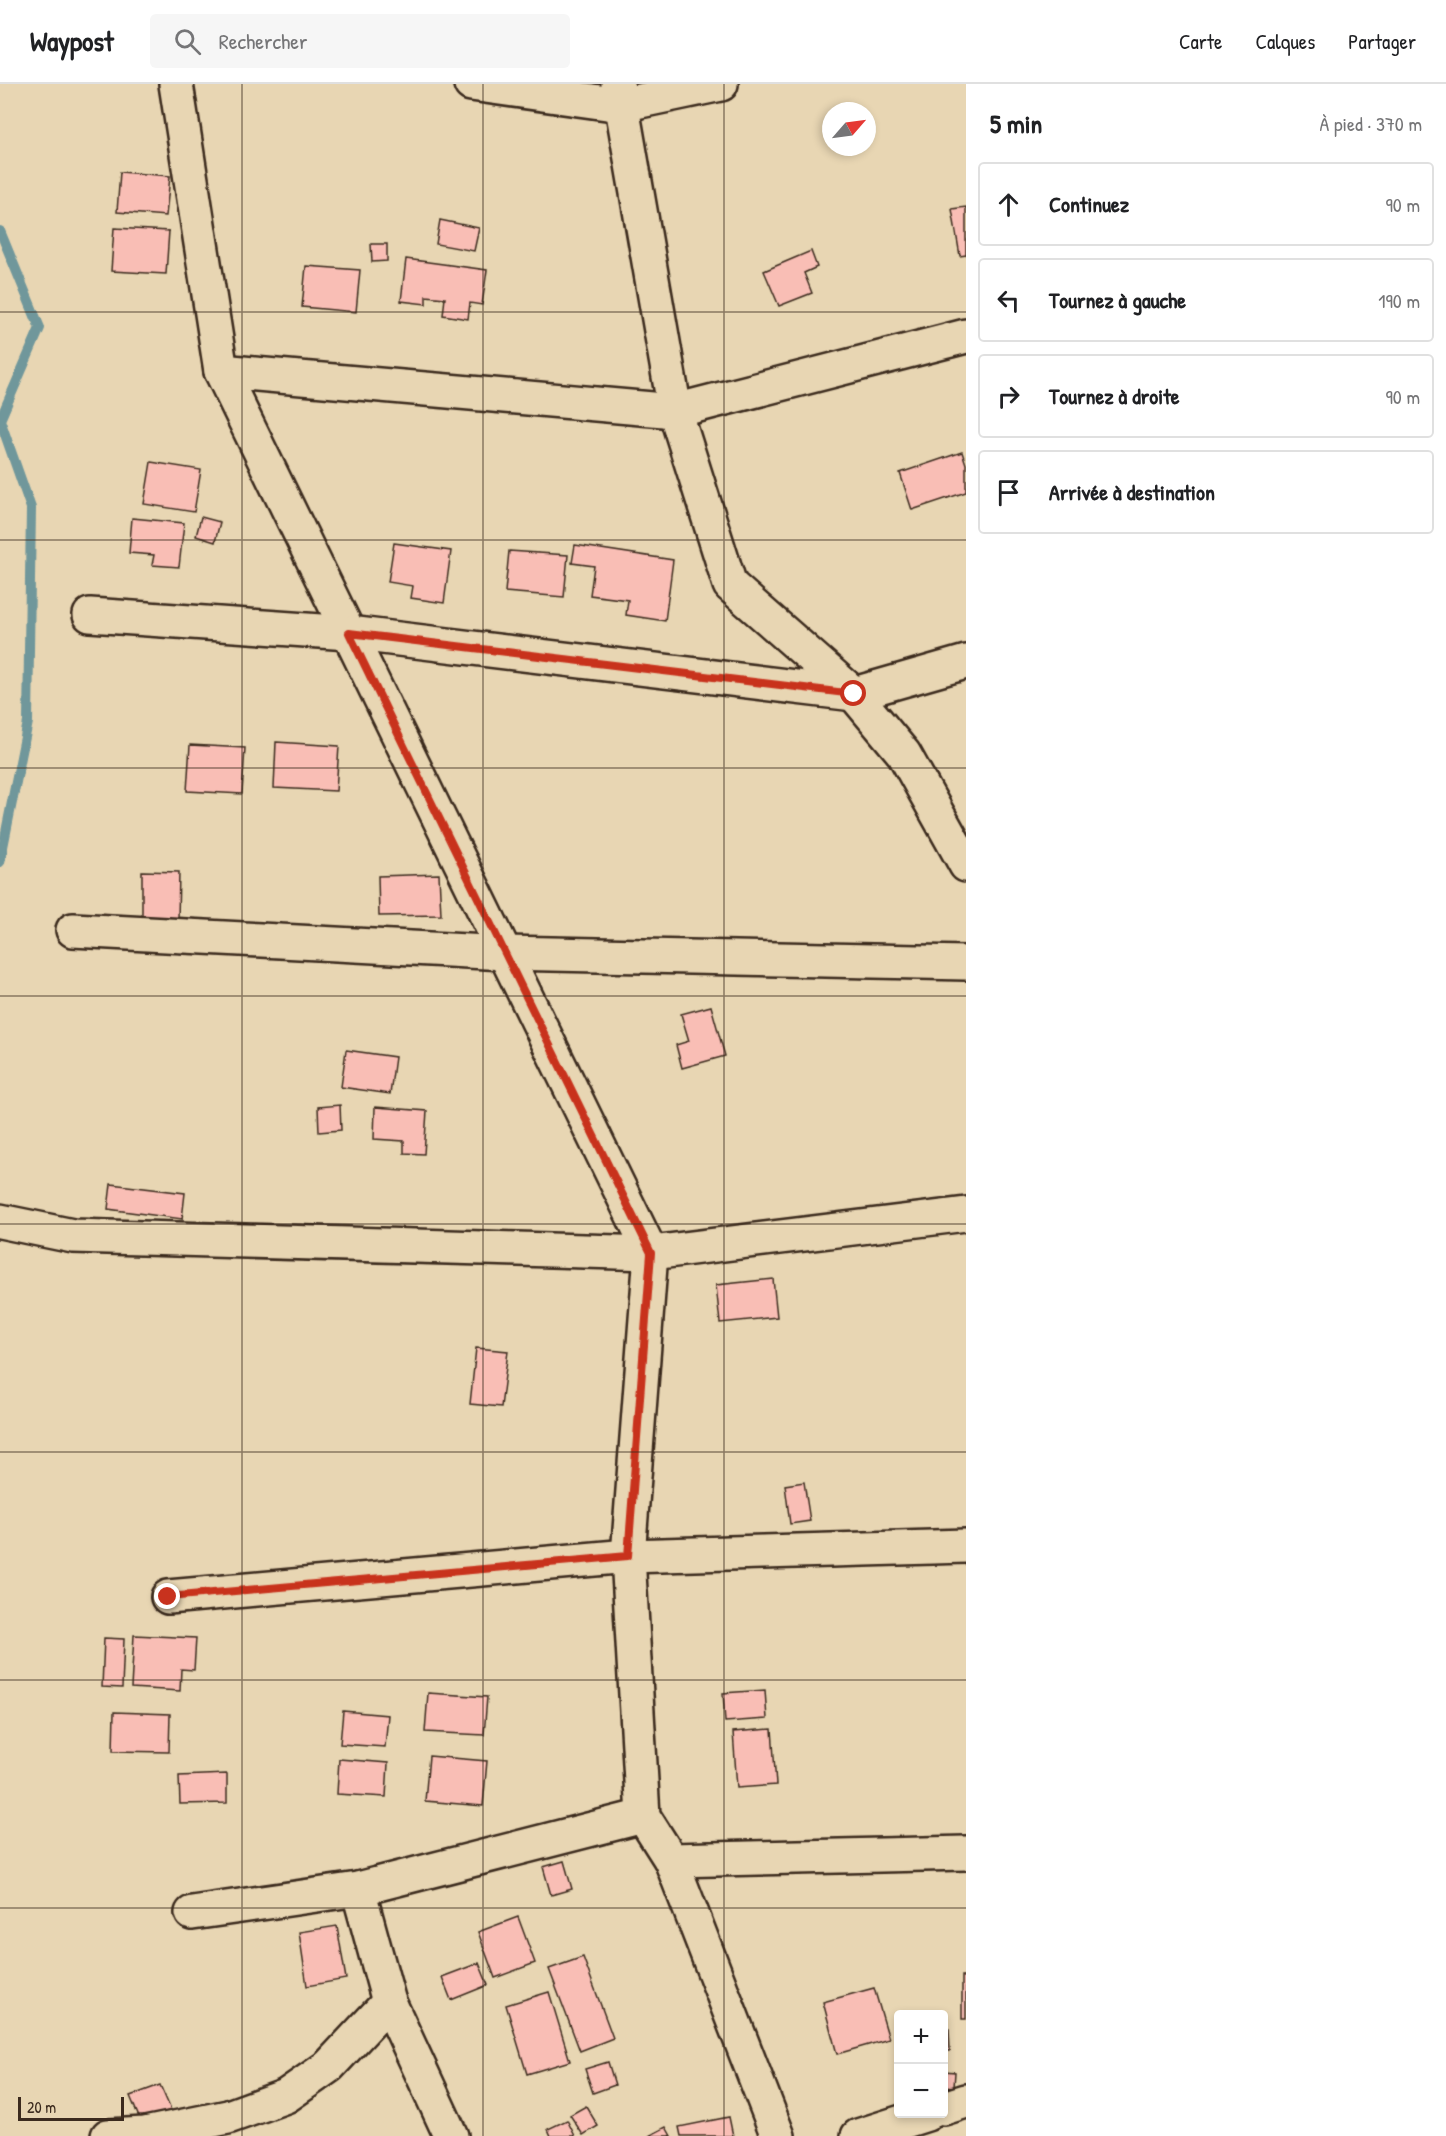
<!DOCTYPE html>
<html lang="fr">
<head>
<meta charset="utf-8">
<style>
  body { margin:0; font-family:"Patrick Hand",sans-serif; background:#f6f6f6; color:#202124 }
  .controls { position:absolute; right:18px; bottom:18px; display:grid; overflow:hidden; border-radius:6px; box-shadow:0 3px 9px #0003 }
  .controls button { width:54px; height:54px; display:grid; place-items:center; padding:0; border:0; border-bottom:2px solid #e0e0e0; background:#fff; color:#202124; font:30px sans-serif }
  .compass { position:absolute; left:822px; top:18px; width:54px; height:54px; border-radius:50%; background:#fff; box-shadow:0 3px 9px #0003; rotate:62deg }
  .scale { position:absolute; left:18px; bottom:15px; width:106px; box-sizing:border-box; padding-left:6px; border:3px solid #3b2a1e; border-top:0; font-size:16px; line-height:21px; white-space:nowrap; color:#3b2a1e; -webkit-text-stroke:4px #e8d6b3; paint-order:stroke }
  .stop { position:absolute; width:18px; height:18px; margin:-14px; border:4px solid #c8321e; border-radius:50%; background:#fff }
  .stop.end { background:#c8321e; border-color:#fff; box-shadow:0 2px 6px #0008 }
  .list { margin:0; padding:0; list-style:none }
  h2 { display:flex; justify-content:space-between; align-items:center; height:78px; margin:0; padding:0 24px; font-size:26px }
  h2 small { font-size:20px; font-weight:400; color:#757577 }
  .list li { display:grid; grid-template-columns:39px 1fr auto; gap:18px; align-items:center; box-sizing:border-box; height:84px; margin:0 12px 12px; padding:0 12px; border:2px solid #e0e0e0; border-radius:6px }
  .list b { display:block; font-size:22px; white-space:nowrap }
  .list em { font-size:20px; font-style:normal; color:#757577 }
  .icon { flex:none; width:33px; height:33px; fill:none; stroke:currentColor; stroke-width:2; stroke-linecap:round; stroke-linejoin:round }
  .map { position:relative; flex:none; width:966px; height:2052px; overflow:hidden }
  header { display:flex; align-items:center; gap:36px; box-sizing:border-box; height:84px; padding:0 30px; background:#fff; border-bottom:2px solid #e0e0e0 }
  header strong { font-size:28px }
  nav { display:flex; gap:33px; margin-inline-start:auto; font-size:21px }
  .search { width:420px; height:54px; background:#f6f6f6; display:flex; align-items:center; gap:15px; box-sizing:border-box; padding:0 21px; border-radius:6px; color:#757577; font-size:22px }
  main { display:flex }
  aside { flex:1; background:#fff }
  .map>svg:first-child { display:block }
  .lines { fill:none; stroke-linecap:round; stroke-linejoin:round }
  .stream { stroke:#6f979b; stroke-width:10 }
  .building { fill:#f9beb5; stroke:#3b2a1e; stroke-width:1.5 }
  .street-casing { stroke:#3b2a1e; stroke-width:38 }
  .street { stroke:#e8d6b3; stroke-width:33 }
  .route { stroke:#c8321e; stroke-width:8 }
  .grid { fill:none; stroke:#3b2a1e; stroke-width:1.5; stroke-opacity:0.55 }
</style>
</head>
<body>
<header>
<strong>Waypost</strong>
<div class="search"><svg class="icon" aria-label="search" viewBox="0 0 24 24"><circle cx="10" cy="10" r="6"/><path d="M15 15l6 6"/></svg>Rechercher</div>
<nav><a>Carte</a><a>Calques</a><a>Partager</a></nav>
</header>
<main>
<div class="map">
<svg width="966" height="2052" viewBox="0 0 966 2052">
  <rect width="100%" height="100%" fill="#e8d6b3"/>
  <filter id="ink" filterUnits="userSpaceOnUse"><feTurbulence type="fractalNoise" baseFrequency=".0167" numOctaves="2"/><feDisplacementMap in="SourceGraphic" scale="12" xChannelSelector="R" yChannelSelector="G"/><feConvolveMatrix kernelMatrix="1 2 1 2 8 2 1 2 1" color-interpolation-filters="sRGB"/></filter>
  <g filter="url(#ink)">
    <g class="lines">
      <polyline class="stream" points="0,147 40,244 0,336 31,424 28,638 0,778"/>
    </g>
    <g class="building">
      <polygon points="120,88 170,92 166,132 117,128"/>
      <polygon points="966,123 966,171 960,172 952,125"/>
      <polygon points="440,136 479,144 474,167 436,160"/>
      <polygon points="114,144 169,147 166,190 111,187"/>
      <polygon points="371,160 387,160 387,177 372,178"/>
      <polygon points="811,167 817,183 804,189 812,209 779,222 764,187"/>
      <polygon points="406,175 487,186 482,221 470,219 468,235 443,231 445,214 426,212 426,220 401,217"/>
      <polygon points="306,182 360,186 356,228 302,223"/>
      <polygon points="962,368 966,380 966,408 912,426 900,389"/>
      <polygon points="151,378 201,386 194,428 144,420"/>
      <polygon points="201,433 220,438 215,458 196,452"/>
      <polygon points="132,434 184,439 179,483 152,481 154,471 129,469"/>
      <polygon points="394,459 451,467 444,519 411,514 413,502 388,498"/>
      <polygon points="575,461 673,476 665,537 626,531 628,516 590,511 594,482 572,479"/>
      <polygon points="509,467 568,471 564,513 505,508"/>
      <polygon points="276,658 339,662 336,707 274,704"/>
      <polygon points="190,661 245,664 242,710 187,707"/>
      <polygon points="142,787 179,788 178,836 142,835"/>
      <polygon points="439,790 441,831 379,832 378,792"/>
      <polygon points="711,922 725,972 682,984 676,961 689,957 681,930"/>
      <polygon points="346,966 395,973 390,1010 341,1003"/>
      <polygon points="340,1021 341,1046 319,1048 318,1023"/>
      <polygon points="375,1023 427,1027 424,1070 404,1069 404,1057 374,1055"/>
      <polygon points="111,1100 185,1109 182,1135 108,1125"/>
      <polygon points="773,1195 777,1233 720,1239 716,1201"/>
      <polygon points="476,1264 508,1267 501,1323 470,1320"/>
      <polygon points="804,1398 810,1437 790,1440 785,1401"/>
      <polygon points="134,1551 196,1554 194,1586 181,1585 180,1607 131,1604"/>
      <polygon points="104,1554 124,1555 122,1604 102,1603"/>
      <polygon points="765,1606 767,1635 725,1638 723,1609"/>
      <polygon points="428,1609 487,1613 484,1651 425,1648"/>
      <polygon points="343,1627 388,1631 385,1663 340,1660"/>
      <polygon points="114,1628 170,1630 169,1668 113,1667"/>
      <polygon points="772,1645 776,1701 737,1704 733,1648"/>
      <polygon points="429,1672 487,1677 483,1722 425,1717"/>
      <polygon points="339,1675 388,1679 386,1713 337,1710"/>
      <polygon points="227,1690 227,1719 180,1720 179,1692"/>
      <polygon points="564,1777 572,1805 551,1811 543,1783"/>
      <polygon points="518,1833 535,1879 495,1894 478,1848"/>
      <polygon points="337,1842 346,1895 307,1902 299,1848"/>
      <polygon points="583,1873 613,1954 580,1967 549,1885"/>
      <polygon points="479,1879 488,1901 451,1916 442,1893"/>
      <rect x="962" y="1892" width="4" height="43"/>
      <polygon points="874,1904 889,1955 837,1970 823,1918"/>
      <polygon points="549,1908 570,1977 527,1990 506,1921"/>
      <polygon points="944,1945 949,1945 950,1967 944,1967"/>
      <polygon points="608,1978 615,2001 593,2009 585,1985"/>
      <polygon points="944,1987 955,1988 954,2003 944,2002"/>
      <polygon points="160,2001 171,2026 141,2038 130,2012"/>
      <polygon points="586,2022 598,2042 583,2051 570,2031"/>
      <polygon points="729,2033 733,2052 681,2052 679,2043"/>
      <polygon points="567,2036 575,2052 551,2052 548,2045"/>
      <polygon points="666,2043 671,2052 649,2052"/>
    </g>
    <g class="lines">
      <defs>
        <g id="street">
          <polyline points="176,0 221,287 651,1169 628,1472 643,1732 671,1776 778,2052"/>
          <polyline points="471,0 621,21 721,0"/>
          <polyline points="618,0 675,327 730,501 854,610 904,670 966,781"/>
          <polyline points="221,287 675,327 966,252"/>
          <polyline points="90,531 349,549 854,610 966,578"/>
          <polyline points="73,846 505,869 966,879"/>
          <polyline points="0,1137 73,1152 651,1169 966,1130"/>
          <polyline points="168,1513 628,1472 966,1462"/>
          <polyline points="671,1776 966,1769"/>
          <polyline points="358,1805 389,1918 451,2052"/>
          <polyline points="192,1829 358,1805 643,1732"/>
          <polyline points="944,2024 966,2017"/>
          <polyline points="108,2052 145,2050 228,2033 286,2012 329,1982 389,1918"/>
          <polyline points="858,2052 927,2030"/>
        </g>
      </defs>
      <use href="#street" class="street-casing"/>
      <use href="#street" class="street"/>
    </g>
  </g>
  <g class="lines" filter="url(#ink)">
    <polyline class="route" points="168,1513 628,1472 651,1169 349,549 854,610"/>
  </g>
  <path class="grid" d="M242 0V2052M483 0V2052M724 0V2052M0 228H966M0 456H966M0 684H966M0 912H966M0 1140H966M0 1368H966M0 1596H966M0 1824H966"/>
</svg>
<div class="controls">
<button>+</button>
<button>−</button>
</div>
<svg class="compass" viewBox="-18 -18 36 36"><path d="M0-13l5 13h-10z" fill="#e53935"/><path d="M0 13l5-13h-10z" fill="#757577"/></svg>
<div class="scale">20 m</div>
<div class="stop" style="left:854px;top:610px"></div>
<div class="stop end" style="left:168px;top:1513px"></div>
</div>
<aside>
<h2>5 min<small>À pied · 370 m</small></h2>
<ul class="list">
<li><svg class="icon" aria-label="ahead" viewBox="0 0 24 24"><path d="M12 20V5M6 11l6-6 6 6"/></svg><div><b>Continuez</b></div><em>90 m</em></li>
<li><svg class="icon" aria-label="left" viewBox="0 0 24 24"><path d="M17 20v-9H6M10 6l-5 5 5 5"/></svg><div><b>Tournez à gauche</b></div><em>190 m</em></li>
<li><svg class="icon" aria-label="right" viewBox="0 0 24 24"><path d="M7 20v-9h11M14 6l5 5-5 5"/></svg><div><b>Tournez à droite</b></div><em>90 m</em></li>
<li><svg class="icon" aria-label="arrive" viewBox="0 0 24 24"><path d="M6 21V4h12l-3 4 3 4H6"/></svg><div><b>Arrivée à destination</b></div></li>
</ul>
</aside>
</main>
</body>
</html>
